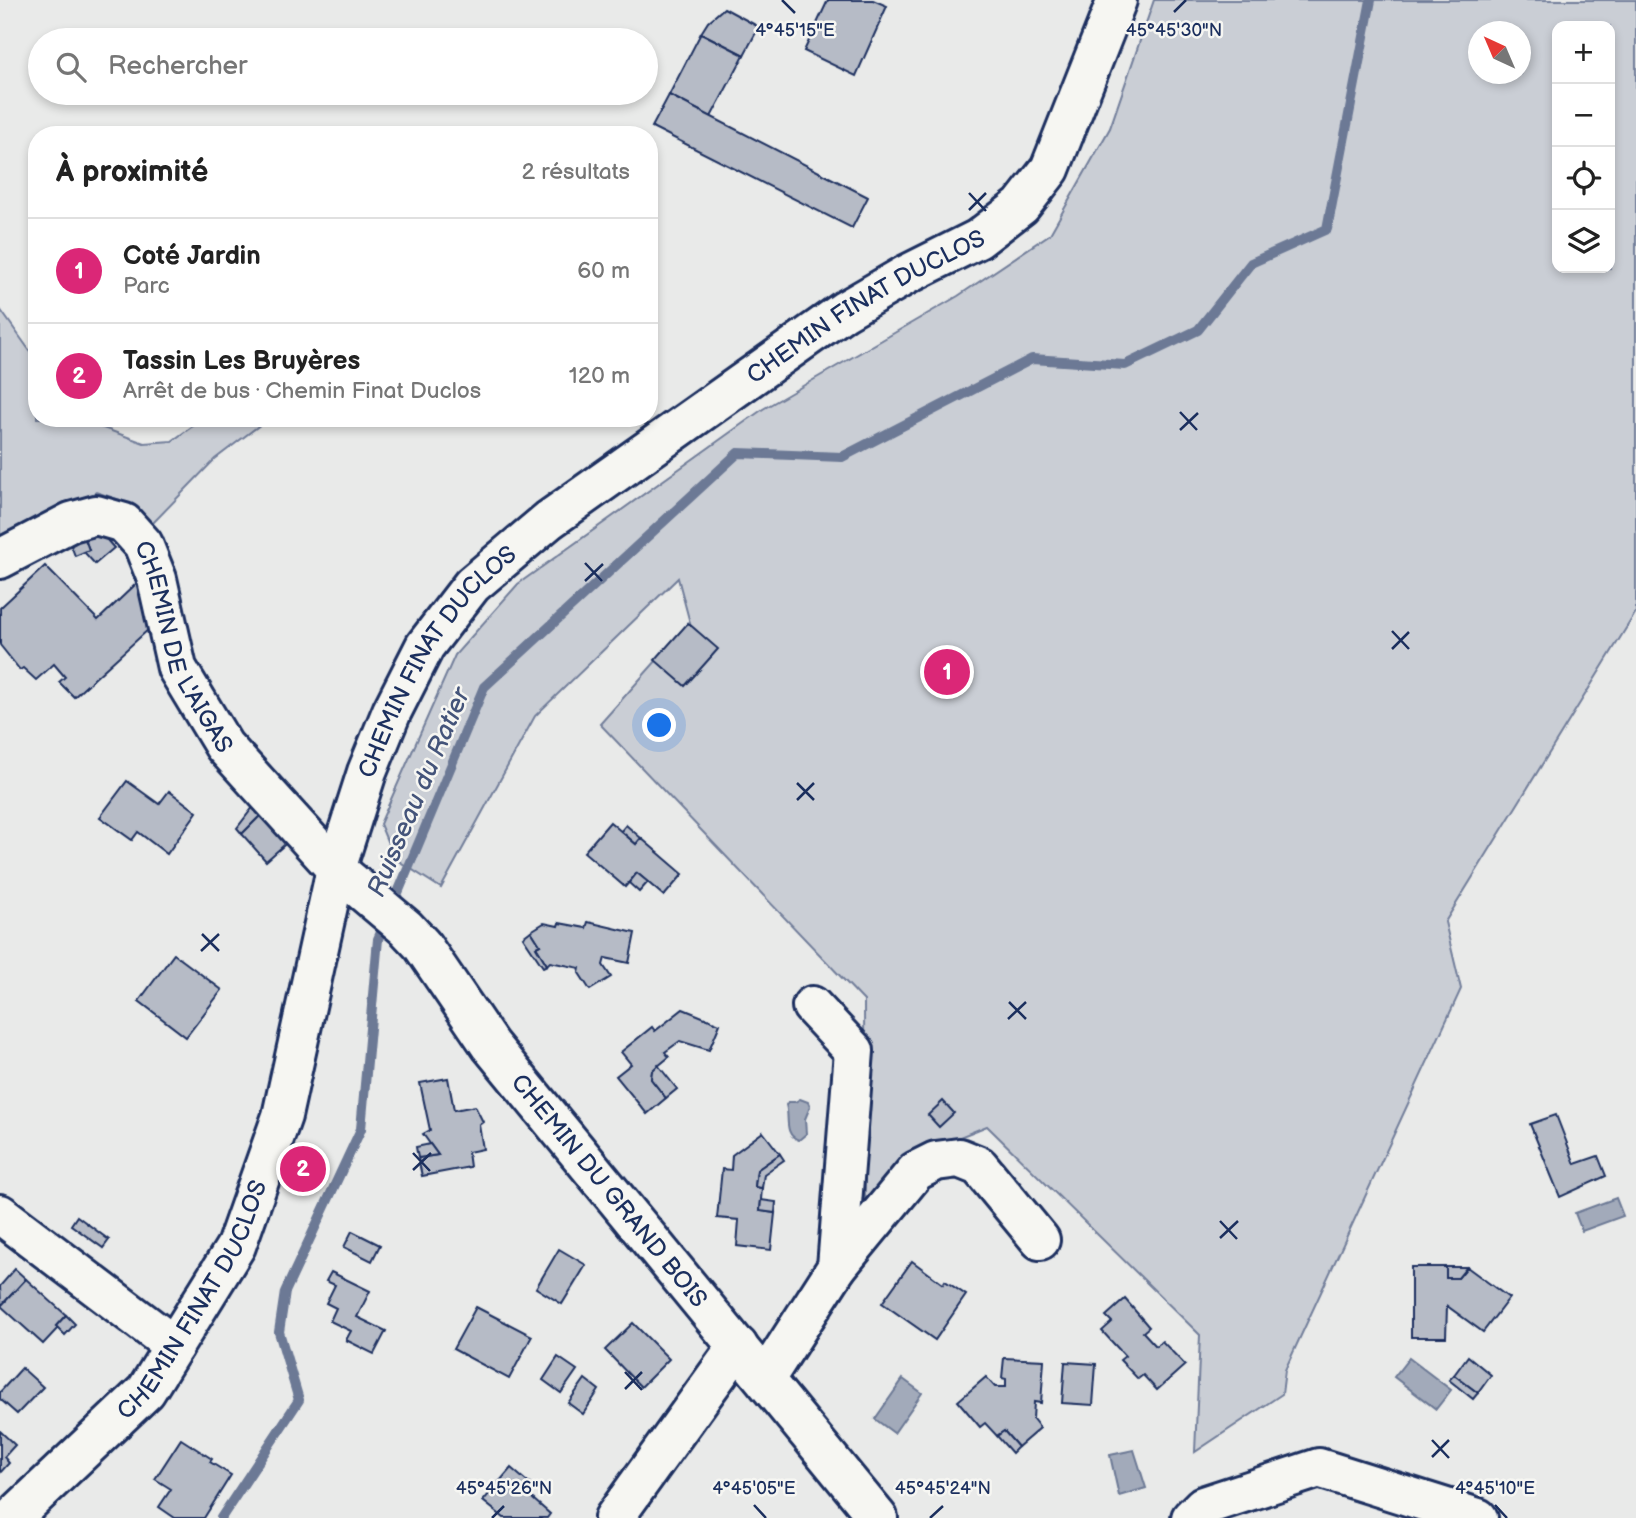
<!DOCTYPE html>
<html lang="fr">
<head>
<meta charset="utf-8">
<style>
  body { margin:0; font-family:"Balsamiq Sans",sans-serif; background:#f6f6f6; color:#222 }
  .controls { position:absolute; right:21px; top:21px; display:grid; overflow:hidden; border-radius:14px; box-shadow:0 4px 10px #0003 }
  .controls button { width:63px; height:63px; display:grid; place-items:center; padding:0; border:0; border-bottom:2px solid #e0e0e0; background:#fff; color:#222; font:35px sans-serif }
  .compass { position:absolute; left:1468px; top:21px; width:63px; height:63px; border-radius:50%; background:#fff; box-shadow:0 4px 10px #0003; rotate:316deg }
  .you { position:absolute; left:660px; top:726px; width:24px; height:24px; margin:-18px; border:5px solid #fff; border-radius:50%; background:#1a73e8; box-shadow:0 0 0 10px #1a73e833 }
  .badge { display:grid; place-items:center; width:46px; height:46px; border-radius:50%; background:#db2777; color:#fff; font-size:23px; font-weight:700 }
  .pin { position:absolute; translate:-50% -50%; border:4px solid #fff; box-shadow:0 2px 7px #0006 }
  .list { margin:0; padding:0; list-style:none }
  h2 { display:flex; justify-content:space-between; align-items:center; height:91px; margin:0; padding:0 28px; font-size:30px }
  h2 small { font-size:23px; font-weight:400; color:#767676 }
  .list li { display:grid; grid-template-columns:46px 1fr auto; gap:21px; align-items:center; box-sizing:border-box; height:105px; padding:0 28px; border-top:2px solid #e0e0e0 }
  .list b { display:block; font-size:26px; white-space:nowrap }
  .list p { margin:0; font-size:23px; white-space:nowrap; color:#767676 }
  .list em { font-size:23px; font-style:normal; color:#767676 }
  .icon { flex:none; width:38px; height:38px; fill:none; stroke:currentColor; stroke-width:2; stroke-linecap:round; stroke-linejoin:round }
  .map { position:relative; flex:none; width:1636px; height:1518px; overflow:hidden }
  .search { position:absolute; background:#fff; box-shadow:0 4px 10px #0003; left:28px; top:28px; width:630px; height:77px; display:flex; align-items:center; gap:18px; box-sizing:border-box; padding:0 24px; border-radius:38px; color:#767676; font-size:26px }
  .panel { position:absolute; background:#fff; box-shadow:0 4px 10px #0003; left:28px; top:126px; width:630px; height:301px; border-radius:28px }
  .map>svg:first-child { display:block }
  .green { fill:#caced5; stroke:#727e9a; stroke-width:2; fill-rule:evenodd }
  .water { fill:#a2aaba; stroke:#6c7995; stroke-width:2 }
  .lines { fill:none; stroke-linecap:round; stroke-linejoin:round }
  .stream { stroke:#6c7995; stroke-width:10 }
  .building { fill:#b6bbc6; stroke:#1b2f5e; stroke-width:2 }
  .street-casing { stroke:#1b2f5e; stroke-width:44 }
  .secondary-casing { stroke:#1b2f5e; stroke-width:44 }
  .street { stroke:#f6f6f2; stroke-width:38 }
  .secondary { stroke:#f6f6f2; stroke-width:38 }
  .ticks { fill:none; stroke:#1b2f5e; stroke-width:2.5 }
  .labels { text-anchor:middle; stroke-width:5; stroke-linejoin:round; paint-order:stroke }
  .street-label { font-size:24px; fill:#1b2f5e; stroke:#f6f6f2 }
  .water-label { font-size:26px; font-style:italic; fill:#44547a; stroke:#f6f6f2 }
  .ticks-label { font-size:18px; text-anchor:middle; fill:#1b2f5e; stroke:#f6f6f2; stroke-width:5; stroke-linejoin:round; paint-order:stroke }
</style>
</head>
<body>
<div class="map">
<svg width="1636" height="1518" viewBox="0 0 1636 1518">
  <rect width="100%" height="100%" fill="#e9eae9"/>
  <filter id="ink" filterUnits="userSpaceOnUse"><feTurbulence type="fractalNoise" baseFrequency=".0143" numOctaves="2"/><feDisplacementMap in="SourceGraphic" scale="14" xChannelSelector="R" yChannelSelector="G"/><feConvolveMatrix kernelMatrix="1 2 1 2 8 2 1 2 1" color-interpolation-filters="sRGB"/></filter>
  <g filter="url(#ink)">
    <g class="green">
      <path d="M1154 0H1636V612L1445 922 1461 989 1285 1370 1282 1394 1195 1452 1200 1335 987 1126 925 1151 865 1218 864 1001 600 724 690 623 678 578 535 716 441 888 394 858 380 824 455 655 518 584 763 409 958 296 1050 234 1110 128ZM1557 26H1610V268H1557ZM1478 32H1520V74H1478Z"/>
      <polygon points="0,309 37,361 37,418 76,418 144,443 172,441 204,418 269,418 215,459 153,523 120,500 96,492 0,549"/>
    </g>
    <g class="water">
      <path d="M800 1099 808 1102 810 1107 805 1119 806 1134 799 1140C783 1135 790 1117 786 1105L788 1102H795Z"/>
      <polygon points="1616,1198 1623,1216 1582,1231 1575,1213"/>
      <polygon points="1409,1358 1451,1390 1436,1409 1394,1377"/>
      <polygon points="903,1379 922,1393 894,1433 875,1419"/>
      <polygon points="1134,1450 1146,1488 1119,1496 1110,1455"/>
    </g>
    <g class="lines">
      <g class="stream">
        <polyline points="392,907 484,687 738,453 842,457 1032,359 1125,365 1198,330 1251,263 1327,229 1371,0"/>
        <polyline points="221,1518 299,1400 279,1332 285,1292 361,1129 378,939 386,921"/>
      </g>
    </g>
    <g class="building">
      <polygon points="828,0 873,0 887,6 856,76 804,51"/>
      <polygon points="724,8 759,27 744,55 701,33 708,22"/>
      <polygon points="701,33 744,55 711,117 669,95"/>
      <polygon points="669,95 868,197 852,228 652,127"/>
      <polygon points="100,532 114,548 95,564 84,552 89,550 83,534"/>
      <polygon points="83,534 89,550 75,556 69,540"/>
      <polygon points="45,566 98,620 137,583 149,629 74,697 59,682 65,677 54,664 36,680 23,668 20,670 0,645 0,608"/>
      <polygon points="688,623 718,649 685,686 655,660"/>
      <polygon points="127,781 159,804 169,791 197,812 167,854 138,832 132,840 100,817"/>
      <polygon points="257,802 265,811 242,834 237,828"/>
      <polygon points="265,811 291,839 266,861 242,834"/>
      <polygon points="610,822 636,844 641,838 683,874 664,896 637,873 625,887 584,852"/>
      <polygon points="626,825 641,838 636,844 621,831"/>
      <polygon points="637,873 648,882 639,892 629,883"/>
      <polygon points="588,922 635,933 629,963 605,958 603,965 611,977 590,990 579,973 580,968 550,962 547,965 536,947 540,945 531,931 544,923 558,926 559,923 586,928"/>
      <polygon points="531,931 540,945 536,947 547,965 543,967 523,937"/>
      <polygon points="174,954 222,990 186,1037 139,1001"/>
      <polygon points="683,1009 720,1024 709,1050 680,1041 665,1052 669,1057 652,1071 651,1079 666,1098 647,1114 616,1076 631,1064 621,1052 652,1027 655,1031"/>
      <polygon points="658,1065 677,1089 666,1098 651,1079 652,1071"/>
      <polygon points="448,1078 454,1110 475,1106 483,1122 479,1125 483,1149 468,1152 470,1167 422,1176 418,1158 438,1155 423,1134 430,1130 420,1083"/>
      <polygon points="943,1101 954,1113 939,1127 928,1115"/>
      <polygon points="1556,1115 1575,1164 1598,1156 1606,1176 1560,1197 1530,1124"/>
      <polygon points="763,1132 780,1154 757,1170 755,1187 762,1188 760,1211 775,1213 771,1250 737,1246 739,1220 717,1218 722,1169 731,1170 732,1155"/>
      <polygon points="430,1144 438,1155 418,1158 416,1147"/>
      <polygon points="780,1154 784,1160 764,1174 762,1188 755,1187 757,1170"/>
      <polygon points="761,1200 776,1202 775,1213 760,1211"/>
      <polygon points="77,1216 109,1240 103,1248 71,1225"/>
      <polygon points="352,1231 380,1245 372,1261 344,1247"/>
      <polygon points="559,1249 586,1265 562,1304 536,1288"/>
      <polygon points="912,1261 943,1284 945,1281 966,1295 935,1340 882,1303"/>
      <polygon points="1411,1267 1446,1267 1446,1278 1458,1278 1467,1267 1509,1298 1483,1332 1447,1306 1446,1337 1411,1337"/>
      <polygon points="1446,1267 1467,1267 1458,1278 1446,1278"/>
      <polygon points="15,1269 26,1279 1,1306 0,1286"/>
      <polygon points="331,1272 370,1291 357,1317 386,1331 374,1354 346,1340 351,1331 330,1321 336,1308 326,1303 335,1285 326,1281"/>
      <polygon points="26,1279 66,1315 56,1326 58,1328 43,1344 1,1306"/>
      <polygon points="1125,1299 1149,1327 1143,1332 1156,1346 1162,1341 1185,1365 1157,1390 1143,1375 1138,1379 1120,1360 1125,1356 1102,1331 1112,1322 1106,1316"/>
      <polygon points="476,1307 532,1336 509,1379 453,1349"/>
      <polygon points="66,1315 75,1324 65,1335 56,1326"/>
      <polygon points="633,1323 669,1359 641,1387 605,1350"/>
      <polygon points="1468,1356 1491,1375 1478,1393 1454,1375"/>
      <polygon points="558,1357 577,1370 561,1393 543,1380"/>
      <polygon points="1004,1358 1044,1360 1041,1403 1034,1402 1033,1419 1040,1428 1018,1447 1004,1431 997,1436 985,1423 980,1427 958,1401 986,1377 995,1387 1006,1387 1006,1379 1002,1378"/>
      <polygon points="1065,1362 1096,1364 1093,1405 1062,1403"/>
      <polygon points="22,1368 43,1387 17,1414 0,1399 0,1392"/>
      <polygon points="1454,1375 1478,1393 1473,1399 1449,1380"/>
      <polygon points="585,1379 599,1390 583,1414 568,1403"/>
      <polygon points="0,1431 15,1445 4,1457 9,1463 0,1473"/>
      <polygon points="1004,1431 1018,1447 1012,1453 997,1436"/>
      <polygon points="181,1439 212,1459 210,1462 231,1475 204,1518 175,1518 159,1507 171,1489 155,1479"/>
      <polygon points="511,1468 532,1486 526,1493 550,1514 547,1518 504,1518 483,1501"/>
    </g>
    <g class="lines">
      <defs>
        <g id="street">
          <path id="s1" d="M0 559 71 522 96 515 124 523 143 544 157 579 177 668 224 746 336 869"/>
          <polyline points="837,1267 916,1171 936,1161 959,1158 979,1166 1040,1240"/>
          <polyline points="765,1379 837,1267 854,1051 812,1006"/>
          <polyline points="614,1518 738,1346"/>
          <polyline points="1191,1518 1203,1506 1319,1468 1478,1518"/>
        </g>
        <g id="secondary">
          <path id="s2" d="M336 869 406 928 422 945 490 1045 878 1518"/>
          <polyline points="0,1214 174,1346"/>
          <path id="s3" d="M12 1518 146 1391 236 1246 282 1116 336 869 367 772 392 711 425 646 472 585 549 520 844 311 906 275 978 239 1021 206 1050 169 1117 0"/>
        </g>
      </defs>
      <use href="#street" class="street-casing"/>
      <use href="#secondary" class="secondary-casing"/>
      <use href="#street" class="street"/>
      <use href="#secondary" class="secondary"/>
    </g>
  </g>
  <path class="ticks" d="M782 0 795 13M1174 12 1186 0M969 193 986 211M969 210 986 193M1180 412 1197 430M1180 430 1198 413M585 563 602 581M585 581 603 564M1392 631 1409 649M1392 649 1409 632M797 783 814 800M797 800 814 783M202 934 219 951M201 951 219 934M1009 1002 1026 1019M1008 1019 1026 1002M413 1153 430 1171M413 1170 431 1153M1220 1221 1237 1239M1220 1238 1238 1221M625 1372 642 1390M625 1389 642 1372M1432 1440 1449 1458M1432 1457 1449 1440M754 1505 766 1518M1495 1505 1507 1518M492 1518 504 1506M930 1518 943 1506"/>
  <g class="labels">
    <g class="street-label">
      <text dy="8" stroke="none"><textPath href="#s3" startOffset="1547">CHEMIN FINAT DUCLOS</textPath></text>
      <text dy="8" stroke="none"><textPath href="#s1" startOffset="275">CHEMIN DE L'AIGAS</textPath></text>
      <text dy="8" stroke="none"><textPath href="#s3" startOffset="980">CHEMIN FINAT DUCLOS</textPath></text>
      <text dy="8" stroke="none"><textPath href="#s2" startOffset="424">CHEMIN DU GRAND BOIS</textPath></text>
      <text dy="8" stroke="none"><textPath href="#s3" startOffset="287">CHEMIN FINAT DUCLOS</textPath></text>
    </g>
    <g class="water-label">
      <text transform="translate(418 792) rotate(-67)" y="9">Ruisseau du Ratier</text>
    </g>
  </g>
  <g class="ticks-label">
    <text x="1174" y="36">45°45'30"N</text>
    <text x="795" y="36">4°45'15"E</text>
    <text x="754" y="1494">4°45'05"E</text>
    <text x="1495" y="1494">4°45'10"E</text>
    <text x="504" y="1494">45°45'26"N</text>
    <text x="943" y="1494">45°45'24"N</text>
  </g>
</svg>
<div class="controls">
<button>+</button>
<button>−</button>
<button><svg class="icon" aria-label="locate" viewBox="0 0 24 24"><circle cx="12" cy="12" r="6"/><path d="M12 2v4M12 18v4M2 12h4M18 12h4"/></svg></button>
<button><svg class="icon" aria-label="layers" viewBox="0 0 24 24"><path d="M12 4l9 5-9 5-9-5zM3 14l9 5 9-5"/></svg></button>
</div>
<svg class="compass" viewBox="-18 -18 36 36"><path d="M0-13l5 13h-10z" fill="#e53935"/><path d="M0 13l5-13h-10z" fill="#767676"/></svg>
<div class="you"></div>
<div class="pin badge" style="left:947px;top:672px">1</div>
<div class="pin badge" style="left:303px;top:1169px">2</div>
<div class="search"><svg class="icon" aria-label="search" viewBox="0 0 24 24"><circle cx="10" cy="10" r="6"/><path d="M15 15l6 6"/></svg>Rechercher</div>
<section class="panel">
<h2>À proximité<small>2 résultats</small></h2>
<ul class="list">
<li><span class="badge">1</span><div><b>Coté Jardin</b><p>Parc</p></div><em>60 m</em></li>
<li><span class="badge">2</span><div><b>Tassin Les Bruyères</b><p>Arrêt de bus · Chemin Finat Duclos</p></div><em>120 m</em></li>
</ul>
</section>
</div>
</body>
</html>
